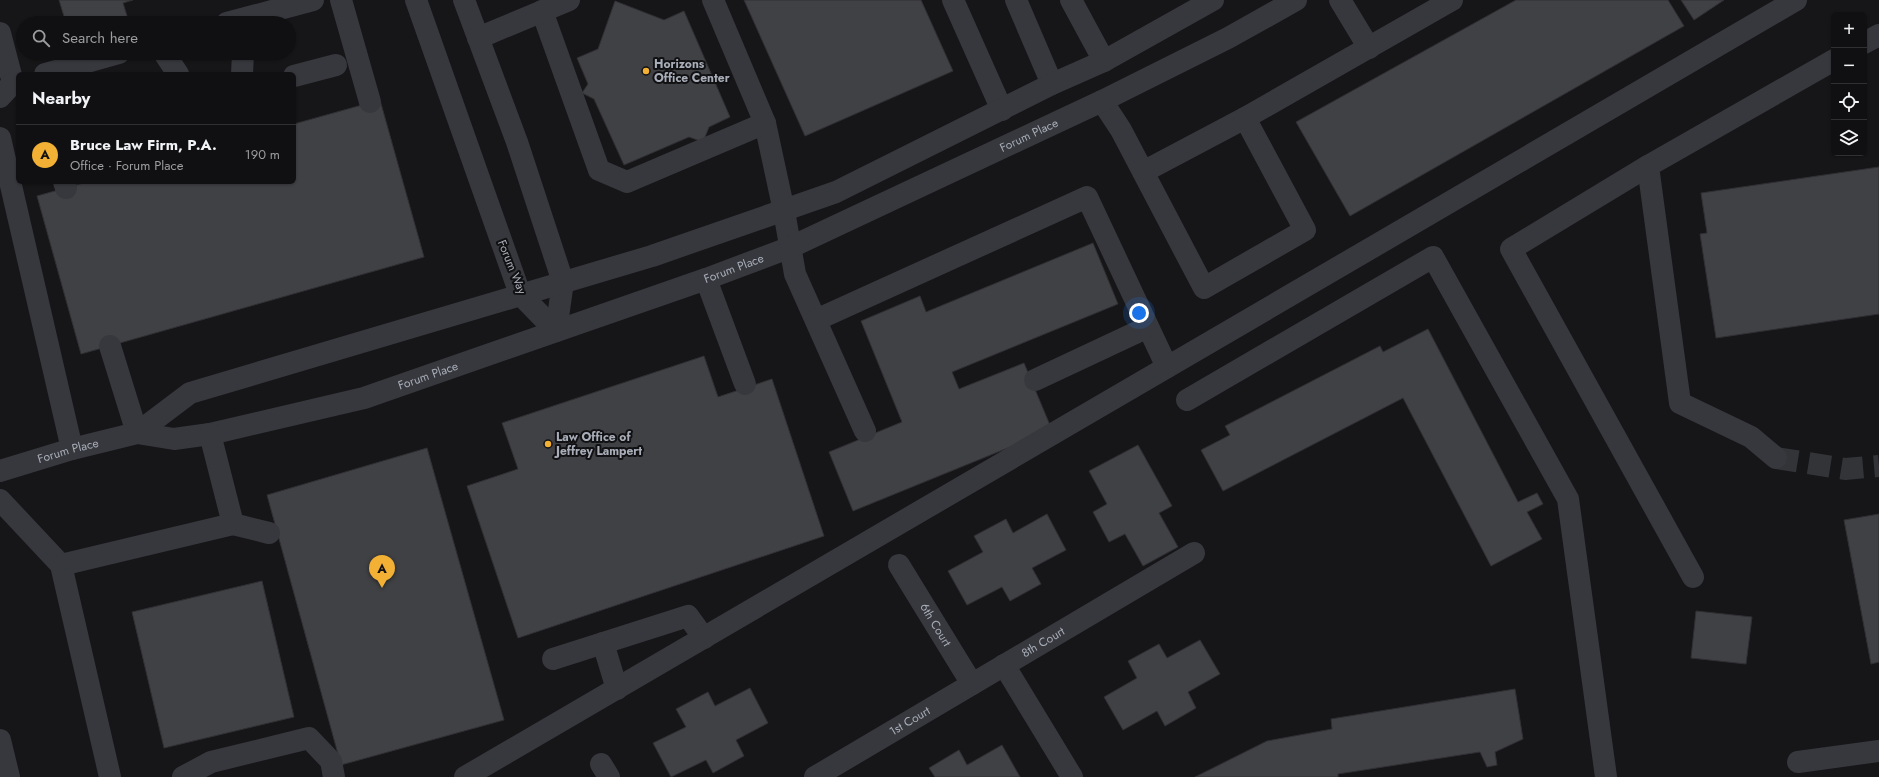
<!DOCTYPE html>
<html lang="en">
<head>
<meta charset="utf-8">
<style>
  body { margin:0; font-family:Jost,sans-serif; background:#19191b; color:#f1f3f6 }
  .controls { position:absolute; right:12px; top:12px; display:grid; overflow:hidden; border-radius:6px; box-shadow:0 1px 3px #0004 }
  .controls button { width:36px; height:36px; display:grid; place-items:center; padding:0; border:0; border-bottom:1px solid #303032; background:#101012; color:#f1f3f6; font:20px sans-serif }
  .you { position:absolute; left:1139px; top:313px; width:14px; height:14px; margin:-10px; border:3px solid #fff; border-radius:50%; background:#1a73e8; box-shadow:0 0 0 6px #1a73e833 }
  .badge { display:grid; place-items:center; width:26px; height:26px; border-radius:50%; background:#f2b134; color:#111; font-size:13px; font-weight:700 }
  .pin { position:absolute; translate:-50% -33px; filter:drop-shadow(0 1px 2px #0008) }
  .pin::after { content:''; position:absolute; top:21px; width:14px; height:12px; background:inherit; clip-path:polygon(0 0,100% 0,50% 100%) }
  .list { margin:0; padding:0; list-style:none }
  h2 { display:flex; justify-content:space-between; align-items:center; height:52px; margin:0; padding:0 16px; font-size:17px }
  h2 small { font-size:13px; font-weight:400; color:#9c9d9f }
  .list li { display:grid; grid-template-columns:26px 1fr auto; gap:12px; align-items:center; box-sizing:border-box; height:60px; padding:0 16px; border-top:1px solid #303032 }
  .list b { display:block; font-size:15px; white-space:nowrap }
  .list p { margin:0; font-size:13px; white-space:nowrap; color:#9c9d9f }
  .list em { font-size:13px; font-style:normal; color:#9c9d9f }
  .icon { flex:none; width:22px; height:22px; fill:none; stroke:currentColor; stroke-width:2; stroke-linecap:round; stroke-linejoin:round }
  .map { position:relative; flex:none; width:1879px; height:777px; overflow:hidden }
  .search { position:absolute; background:#101012; box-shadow:0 1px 3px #0004; left:16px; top:16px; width:280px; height:44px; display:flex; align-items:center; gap:10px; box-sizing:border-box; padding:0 14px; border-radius:22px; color:#9c9d9f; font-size:15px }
  .panel { position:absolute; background:#101012; box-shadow:0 1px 3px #0004; left:16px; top:72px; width:280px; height:112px; border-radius:6px }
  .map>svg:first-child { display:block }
  .building { fill:#404145; stroke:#303034 }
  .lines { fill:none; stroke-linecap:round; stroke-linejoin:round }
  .minor-tunnel { stroke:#333438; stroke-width:22; stroke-dasharray:22 11; stroke-linecap:butt }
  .minor { stroke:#37383d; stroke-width:22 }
  .poi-dot { fill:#f2b134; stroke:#111113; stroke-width:1.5 }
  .labels { text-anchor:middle; stroke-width:4; stroke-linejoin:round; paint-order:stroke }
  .poi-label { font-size:12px; font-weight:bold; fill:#a8adb8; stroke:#111113; text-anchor:start }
  .street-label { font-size:12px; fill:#a8adb8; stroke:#111113 }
</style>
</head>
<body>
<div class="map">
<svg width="1879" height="777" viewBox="0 0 1879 777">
  <rect width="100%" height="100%" fill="#161618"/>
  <g class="building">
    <polygon points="59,0 133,0 123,3 128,19 114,23 66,23"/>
    <polygon points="744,0 921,0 953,71 805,136"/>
    <polygon points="1516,0 1668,0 1684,26 1350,216 1296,122"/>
    <polygon points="1681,0 1724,0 1694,20"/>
    <polygon points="615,1 664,20 684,11 730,117 709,127 703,142 689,137 624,165 594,99 582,93 588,84 577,58 598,49"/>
    <polygon points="380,100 424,257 81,354 37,196 87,182 294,182 294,124"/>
    <polygon points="1879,167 1879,314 1716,338 1700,234 1707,233 1701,193"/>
    <polygon points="1093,243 1118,304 952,372 959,389 1024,363 1052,430 853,511 829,452 902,422 861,321 920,296 926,312"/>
    <polygon points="1428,329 1518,502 1537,493 1543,504 1527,512 1542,539 1491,566 1403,398 1223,491 1201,450 1230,435 1225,426 1380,346 1383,352"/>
    <polygon points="704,356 718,397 772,379 824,536 518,638 467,486 518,469 502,423"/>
    <polygon points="1138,445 1172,506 1159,513 1178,547 1143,566 1125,534 1109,542 1093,512 1107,504 1089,471"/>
    <polygon points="427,448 504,720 341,765 267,495"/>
    <polygon points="1047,514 1066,550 1032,568 1041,584 1010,601 1002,587 967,605 948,571 983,552 974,536 1006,519 1013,533"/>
    <polygon points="1879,514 1879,662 1871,664 1844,520"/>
    <polygon points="262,581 294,717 164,748 132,612"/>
    <polygon points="1696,611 1752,617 1746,664 1691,658"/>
    <polygon points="1200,640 1220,674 1188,692 1196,708 1165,726 1157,711 1123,730 1104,697 1137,678 1128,661 1159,644 1167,658"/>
    <polygon points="750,688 768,723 736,740 744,756 713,773 706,760 671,777 653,743 686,727 676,709 708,692 715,706"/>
    <polygon points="1515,689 1523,739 1495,752 1497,765 1487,767 1480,752 1338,774 1338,777 1195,777 1267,741 1332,729 1331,719"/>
    <polygon points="1002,745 1020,777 935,777 929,768 959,750 967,765"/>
  </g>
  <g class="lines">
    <polyline class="minor-tunnel" points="1776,458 1845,469 1879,466"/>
    <g class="minor">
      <polyline points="341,0 370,102"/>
      <polyline points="416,0 520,294 556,331"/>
      <polyline points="464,0 517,142 563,282 556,331"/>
      <polyline points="713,0 765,123 784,211 795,274 865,431"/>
      <polyline points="953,0 1002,110"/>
      <polyline points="1016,0 1052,84"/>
      <polyline points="1071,0 1104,61"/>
      <polyline points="1340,0 1369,48"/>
      <polyline points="542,11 599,170 627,182 765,123"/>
      <polyline points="227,23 313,0"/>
      <polyline points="0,33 13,83 18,82"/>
      <polyline points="478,38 569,0"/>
      <polyline points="1864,43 1879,35"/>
      <polyline points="164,53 178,74"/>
      <polyline points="45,74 119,53"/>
      <polyline points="242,74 243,53"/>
      <polyline points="294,76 336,65"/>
      <polyline points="0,97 13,83"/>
      <polyline points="1102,101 1121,130 1204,288 1305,230 1245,118 1143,172"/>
      <polyline points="1245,118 1452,0"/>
      <polyline points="0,138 72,449"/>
      <polyline points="1648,166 1511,249 1693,577"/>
      <polyline points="64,182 66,188"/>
      <polyline points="706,279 745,384"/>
      <polyline points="816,320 1087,197 1167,367"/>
      <polyline points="110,346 137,433"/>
      <polyline points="1035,380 1148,327"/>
      <polyline points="1187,400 1433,257 1568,499 1606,777"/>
      <polyline points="137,433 190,393 652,256 836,192 1052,84 1104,61 1213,0"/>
      <polyline points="1776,458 1751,437 1680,403 1648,166 1834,60"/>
      <path id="s1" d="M0 471 72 449 137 433 174 439 210 434 364 398 706 279 791 247 1102 101 1228 38 1296 0"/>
      <polyline points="0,500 61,565 110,777"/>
      <polyline points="233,524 269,533"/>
      <polyline points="61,565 233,524 210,434"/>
      <path id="s2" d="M899 565 972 684"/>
      <polyline points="603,643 617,689"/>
      <polyline points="553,659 688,616 704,638"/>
      <polyline points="1004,665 1072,777"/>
      <polyline points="0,740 9,777"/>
      <polyline points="1798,762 1879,751"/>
      <polyline points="601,764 609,777"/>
      <polyline points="183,777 211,762 309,738 331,761 334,777"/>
      <polyline points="465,777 1796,0"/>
      <path id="s3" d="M815 777 1194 553"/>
    </g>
  </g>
  <g class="poi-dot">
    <circle cx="646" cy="71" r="4"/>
    <circle cx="548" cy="444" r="4"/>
  </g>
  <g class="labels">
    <g class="poi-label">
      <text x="654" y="68">Horizons<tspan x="654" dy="14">Office Center</tspan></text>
      <text x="556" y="441">Law Office of<tspan x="556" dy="14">Jeffrey Lampert</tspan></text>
    </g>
    <g class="street-label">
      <text dy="4" stroke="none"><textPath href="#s1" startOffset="1090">Forum Place</textPath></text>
      <text transform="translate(512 267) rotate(68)" y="4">Forum Way</text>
      <text dy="4" stroke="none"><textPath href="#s1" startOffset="766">Forum Place</textPath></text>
      <text dy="4" stroke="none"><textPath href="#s1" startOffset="442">Forum Place</textPath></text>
      <text dy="4" stroke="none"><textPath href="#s1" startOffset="71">Forum Place</textPath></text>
      <text dy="4" stroke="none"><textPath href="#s2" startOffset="70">6th Court</textPath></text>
      <text dy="4" stroke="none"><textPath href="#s3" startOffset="265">8th Court</textPath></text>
      <text dy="4" stroke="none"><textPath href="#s3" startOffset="110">1st Court</textPath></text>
    </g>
  </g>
</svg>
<div class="controls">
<button>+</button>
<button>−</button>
<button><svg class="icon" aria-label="locate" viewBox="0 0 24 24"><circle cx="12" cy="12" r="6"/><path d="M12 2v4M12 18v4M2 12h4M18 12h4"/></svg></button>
<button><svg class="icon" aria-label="layers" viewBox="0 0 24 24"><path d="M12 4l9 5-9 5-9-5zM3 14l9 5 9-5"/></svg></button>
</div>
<div class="you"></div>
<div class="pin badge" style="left:382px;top:588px">A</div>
<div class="search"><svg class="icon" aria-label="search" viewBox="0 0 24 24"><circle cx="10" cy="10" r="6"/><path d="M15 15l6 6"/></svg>Search here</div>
<section class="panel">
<h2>Nearby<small></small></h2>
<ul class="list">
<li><span class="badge">A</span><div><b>Bruce Law Firm, P.A.</b><p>Office · Forum Place</p></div><em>190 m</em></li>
</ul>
</section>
</div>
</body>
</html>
